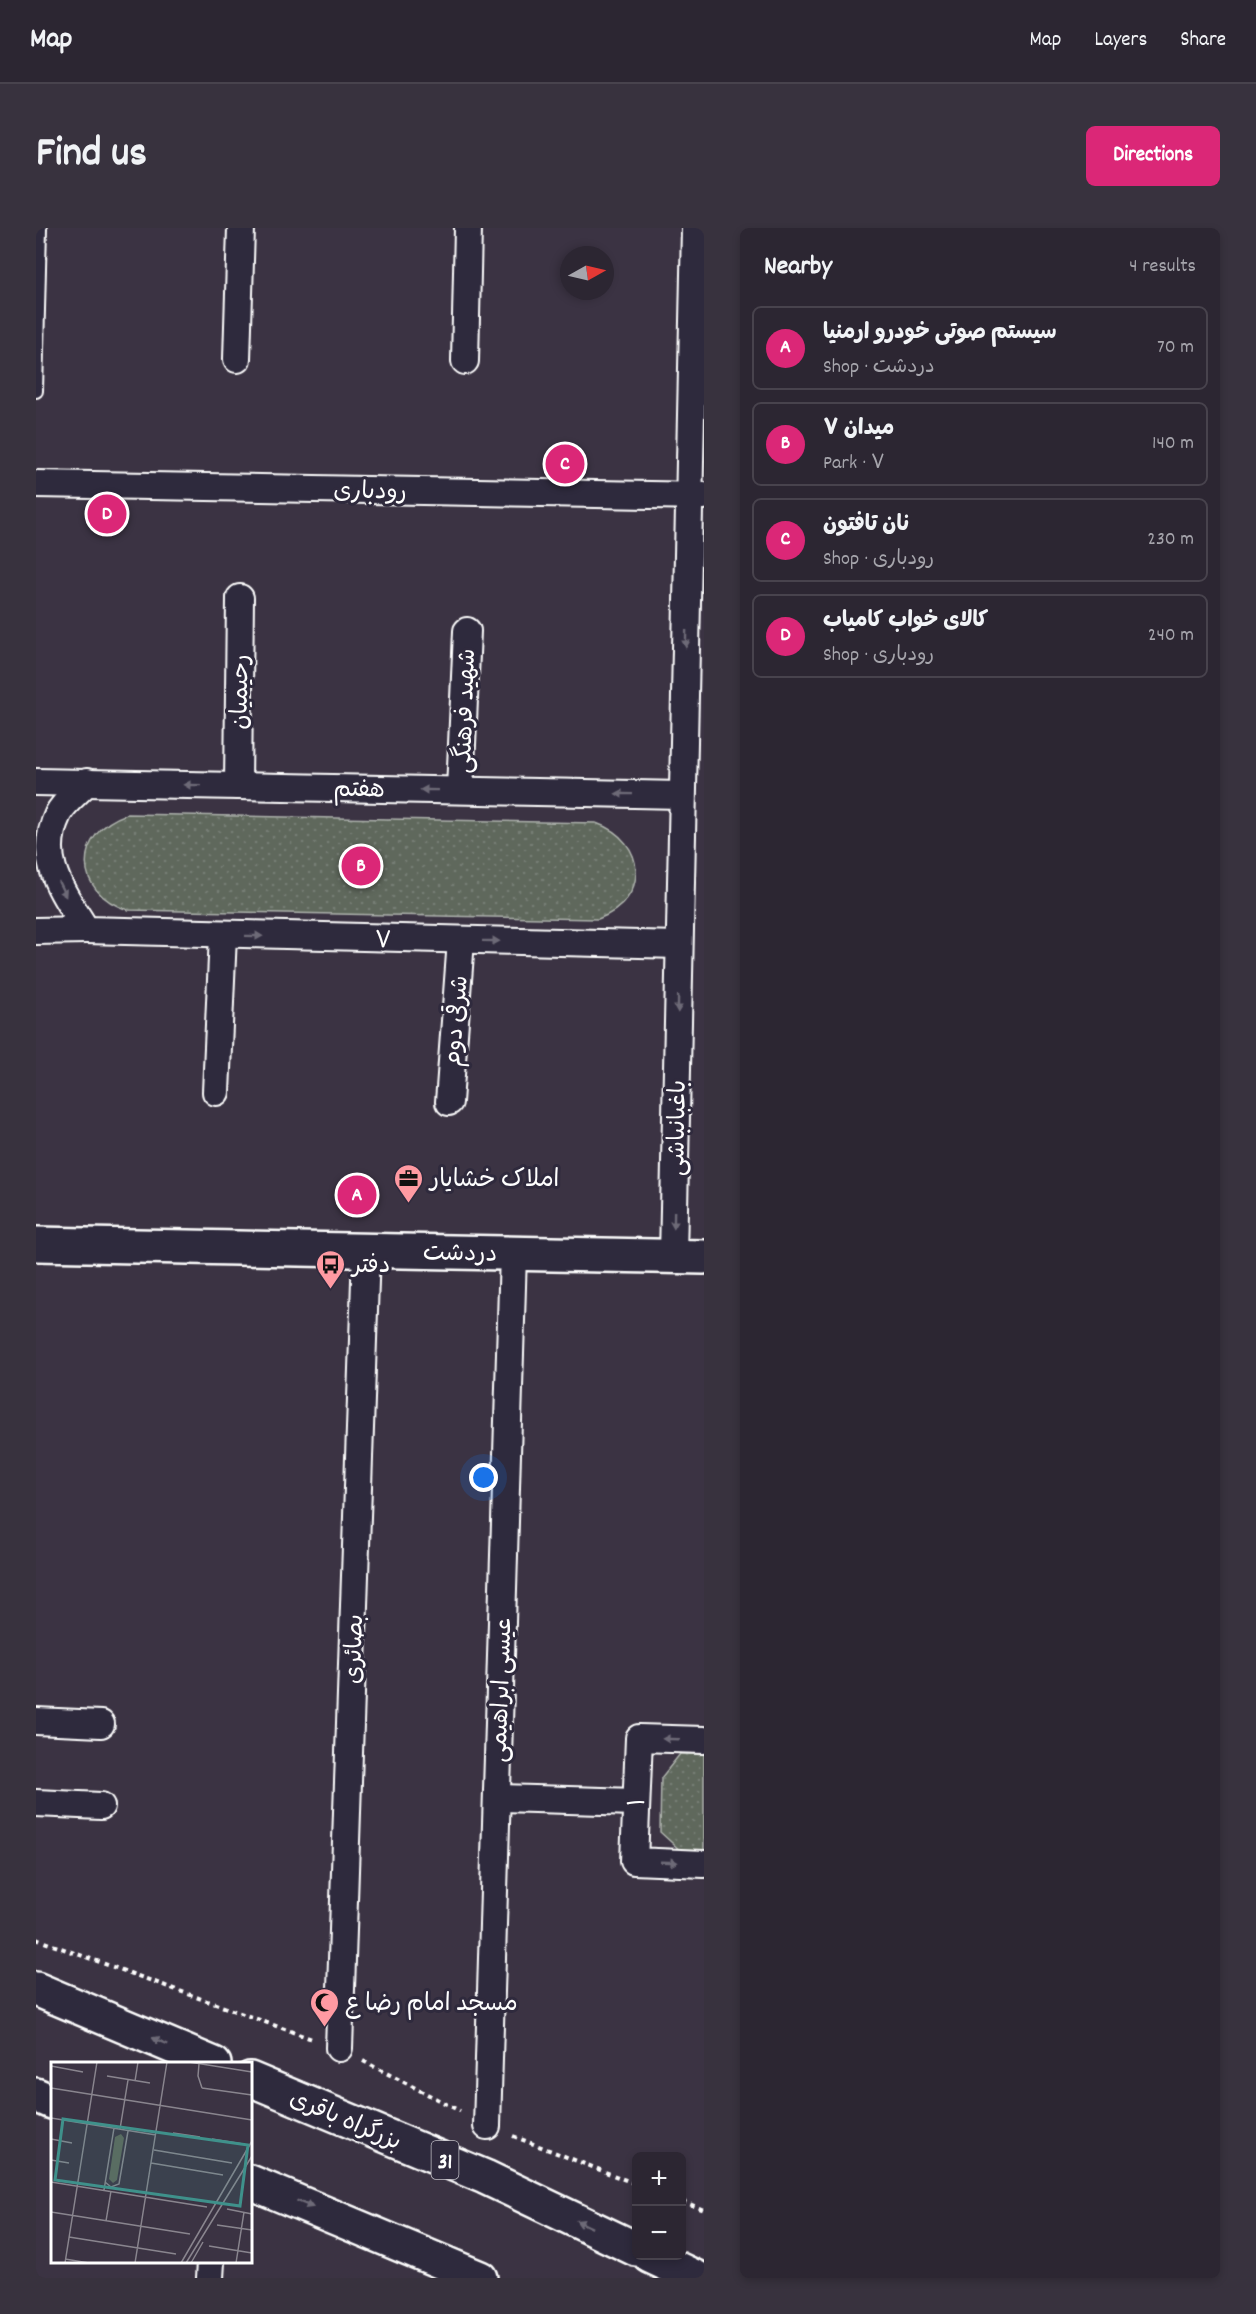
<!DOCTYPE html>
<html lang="en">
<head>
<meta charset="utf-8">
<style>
  body { margin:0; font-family:Dekko,"Playpen Sans Arabic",sans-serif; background:#38323e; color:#f1f3f6 }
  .controls { position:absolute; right:18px; bottom:18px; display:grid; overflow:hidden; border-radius:9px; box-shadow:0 3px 9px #0003 }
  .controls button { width:54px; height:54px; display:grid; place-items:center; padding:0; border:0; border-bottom:2px solid #48434d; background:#2c2632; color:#f1f3f6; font:30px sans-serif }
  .compass { position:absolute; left:524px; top:18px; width:54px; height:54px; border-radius:50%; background:#2c2632; box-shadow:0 3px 9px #0003; rotate:82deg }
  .you { position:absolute; left:448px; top:1250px; width:21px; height:21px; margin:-15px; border:4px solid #fff; border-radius:50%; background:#1a73e8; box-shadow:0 0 0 9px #1a73e833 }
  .badge { display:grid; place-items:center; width:39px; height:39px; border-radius:50%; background:#db2777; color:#fff; font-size:20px; font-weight:700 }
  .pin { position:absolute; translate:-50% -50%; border:3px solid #fff; box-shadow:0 2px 6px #0006 }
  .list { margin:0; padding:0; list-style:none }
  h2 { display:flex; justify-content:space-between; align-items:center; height:78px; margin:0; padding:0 24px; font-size:26px }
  h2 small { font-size:20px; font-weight:400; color:#a6a5ac }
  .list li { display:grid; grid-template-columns:39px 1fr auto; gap:18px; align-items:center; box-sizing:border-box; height:84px; margin:0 12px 12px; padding:0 12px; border:2px solid #48434d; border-radius:9px }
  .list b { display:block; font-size:22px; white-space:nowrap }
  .list p { margin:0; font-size:20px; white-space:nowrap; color:#a6a5ac }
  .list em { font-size:20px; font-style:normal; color:#a6a5ac }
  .map { position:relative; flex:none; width:668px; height:2050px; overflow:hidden; border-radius:9px }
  header { display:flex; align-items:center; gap:36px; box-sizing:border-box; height:84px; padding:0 30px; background:#2c2632; border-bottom:2px solid #48434d }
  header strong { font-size:28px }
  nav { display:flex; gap:33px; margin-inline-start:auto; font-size:21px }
  .intro { display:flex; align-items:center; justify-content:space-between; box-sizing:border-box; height:144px; padding:0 36px }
  h1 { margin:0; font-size:42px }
  .button { padding:15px 27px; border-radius:9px; background:#db2777; color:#fff; font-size:21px; font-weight:700 }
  main { display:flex; gap:36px; padding:0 36px }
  aside { flex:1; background:#2c2632; border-radius:9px; box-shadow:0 3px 9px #0003 }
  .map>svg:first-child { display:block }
  .park { fill:url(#park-dots); stroke:#aeb3ad; stroke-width:1.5 }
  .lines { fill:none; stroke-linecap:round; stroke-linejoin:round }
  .lane-casing { stroke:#fff; stroke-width:16 }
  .street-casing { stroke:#fff; stroke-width:30 }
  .secondary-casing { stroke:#fff; stroke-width:38 }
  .highway-casing { stroke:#fff; stroke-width:38 }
  .path { stroke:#fff; stroke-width:4; stroke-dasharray:4.5 4.5; stroke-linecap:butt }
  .lane { stroke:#2f2a3d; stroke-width:12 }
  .street { stroke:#2f2a3d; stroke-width:26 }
  .secondary { stroke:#2f2a3d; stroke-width:33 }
  .highway { stroke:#2f2a3d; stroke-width:33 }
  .oneway { fill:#6d6a77 }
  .labels { text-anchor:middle; stroke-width:6; stroke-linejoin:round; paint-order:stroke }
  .shield { fill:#2f2a3d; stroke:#c1bfc5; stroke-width:1.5 }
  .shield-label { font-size:22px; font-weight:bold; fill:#fff }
  .street-label { font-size:24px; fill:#fff; stroke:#2f2a3d }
  .poi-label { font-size:24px; fill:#fff; stroke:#2f2a3d; text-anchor:start }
  .inset-road { fill:none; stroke:#89858e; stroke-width:1.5 }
  .view { fill:#3f918b; fill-opacity:0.15; stroke:#3f918b; stroke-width:3 }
  .inset-edge { fill:none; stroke:#fff; stroke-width:3 }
</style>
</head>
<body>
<header>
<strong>Map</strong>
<nav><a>Map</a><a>Layers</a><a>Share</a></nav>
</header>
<div class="intro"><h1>Find us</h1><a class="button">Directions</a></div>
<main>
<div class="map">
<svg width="668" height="2050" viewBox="0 0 668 2050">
  <defs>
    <pattern id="park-dots" width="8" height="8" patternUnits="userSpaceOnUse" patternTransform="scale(1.5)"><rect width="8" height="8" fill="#5e675b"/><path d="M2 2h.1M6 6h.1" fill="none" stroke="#767e74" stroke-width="1.8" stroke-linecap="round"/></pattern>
  </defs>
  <rect width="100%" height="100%" fill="#3b3343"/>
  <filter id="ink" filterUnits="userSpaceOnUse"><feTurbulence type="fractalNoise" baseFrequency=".0167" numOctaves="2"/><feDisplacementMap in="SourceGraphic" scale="12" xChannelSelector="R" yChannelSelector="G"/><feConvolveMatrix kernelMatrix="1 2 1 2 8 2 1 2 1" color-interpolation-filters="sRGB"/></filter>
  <g filter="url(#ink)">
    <g class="park">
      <path d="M91 586 560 595C612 613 614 672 562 691L92 682C37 665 36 605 91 586Z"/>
      <polygon points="644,1526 668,1526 668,1624 646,1624 624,1604 625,1550"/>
    </g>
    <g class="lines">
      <defs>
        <polyline id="lane" points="0,163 4,0"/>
        <g id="street">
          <polyline points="201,131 205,0"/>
          <polyline points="429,133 432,0"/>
          <polyline points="0,256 668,268"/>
          <polyline points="0,554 646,567"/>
          <path d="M51 554C42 564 28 574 22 586 0 632 27 664 50 702L643 717"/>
          <polyline points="202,558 204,370"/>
          <polyline points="424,562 431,403"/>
          <polyline points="0,703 50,702"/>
          <polyline points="180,864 187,707"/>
          <polyline points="413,874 425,712"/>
          <polyline points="637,1028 659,0"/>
          <polyline points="0,1493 65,1496"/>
          <polyline points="668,1512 603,1510 598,1633 668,1636"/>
          <polyline points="461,1570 600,1574"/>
          <polyline points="0,1575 65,1578"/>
          <polyline points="303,1820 330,1023"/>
          <polyline points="451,1898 477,1025"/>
          <polyline points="174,2050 175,2034"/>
        </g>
        <polyline id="secondary" points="0,1016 668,1029"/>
        <g id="highway">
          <polyline points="0,1761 178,1836"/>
          <polyline points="214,1851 449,1949 600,2021"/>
          <polyline points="0,1867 16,1874"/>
          <polyline points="214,1954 444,2050"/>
          <polyline points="614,2028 661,2050"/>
        </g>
      </defs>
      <use href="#lane" class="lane-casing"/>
      <use href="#street" class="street-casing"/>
      <use href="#secondary" class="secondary-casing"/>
      <use href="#highway" class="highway-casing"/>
      <g class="path">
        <polyline points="0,1711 276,1811"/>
        <polyline points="327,1833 424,1883"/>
        <polyline points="477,1908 600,1956"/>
        <polyline points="646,1973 668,1982"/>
      </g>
      <use href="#lane" class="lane"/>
      <use href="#street" class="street"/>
      <use href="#secondary" class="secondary"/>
      <use href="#highway" class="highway"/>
    </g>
    <defs><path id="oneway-solid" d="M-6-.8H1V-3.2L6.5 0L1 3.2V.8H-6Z" transform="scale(1.5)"/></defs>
    <g class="oneway">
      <use href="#oneway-solid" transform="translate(650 411) rotate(91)"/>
      <use href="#oneway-solid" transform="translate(156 557) rotate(-179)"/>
      <use href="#oneway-solid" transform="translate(393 562) rotate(-179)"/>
      <use href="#oneway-solid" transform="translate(588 566) rotate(-179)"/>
      <use href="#oneway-solid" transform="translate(26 661) rotate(64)"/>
      <use href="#oneway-solid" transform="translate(218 708) rotate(1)"/>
      <use href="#oneway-solid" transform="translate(455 713) rotate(1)"/>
      <use href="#oneway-solid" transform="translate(642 776) rotate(91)"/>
      <use href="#oneway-solid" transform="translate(638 992) rotate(91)"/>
      <use href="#oneway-solid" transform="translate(635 1511) rotate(-178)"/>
      <use href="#oneway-solid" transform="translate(633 1634) rotate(2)"/>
      <use href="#oneway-solid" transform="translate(124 1813) rotate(-157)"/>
      <use href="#oneway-solid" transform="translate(269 1976) rotate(22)"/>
      <use href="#oneway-solid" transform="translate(548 1996) rotate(-155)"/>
    </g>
  </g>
  <defs>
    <symbol id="office-pin" viewBox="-11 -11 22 30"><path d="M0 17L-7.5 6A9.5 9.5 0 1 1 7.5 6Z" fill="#ff9aa2" stroke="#2f2a3d"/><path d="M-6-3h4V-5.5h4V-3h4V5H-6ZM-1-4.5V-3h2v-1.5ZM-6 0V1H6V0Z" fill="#111"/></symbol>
    <symbol id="bus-pin" viewBox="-11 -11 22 30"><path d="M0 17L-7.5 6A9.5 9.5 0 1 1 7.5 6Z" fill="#ff9aa2" stroke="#2f2a3d"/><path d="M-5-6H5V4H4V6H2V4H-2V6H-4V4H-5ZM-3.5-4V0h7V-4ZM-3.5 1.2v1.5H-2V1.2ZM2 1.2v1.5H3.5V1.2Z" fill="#111"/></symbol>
    <symbol id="mosque-pin" viewBox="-11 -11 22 30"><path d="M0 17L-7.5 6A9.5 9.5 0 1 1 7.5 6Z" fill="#ff9aa2" stroke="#2f2a3d"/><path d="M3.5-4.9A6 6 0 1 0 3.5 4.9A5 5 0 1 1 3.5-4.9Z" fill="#111"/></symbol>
  </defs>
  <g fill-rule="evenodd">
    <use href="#office-pin" x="356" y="934" width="33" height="45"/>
    <use href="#bus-pin" x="278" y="1020" width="33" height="45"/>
    <use href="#mosque-pin" x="272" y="1758" width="33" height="45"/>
  </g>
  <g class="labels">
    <rect class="shield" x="395.5" y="1913" width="27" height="38" rx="4.5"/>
    <g class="shield-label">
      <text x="409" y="1940">31</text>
    </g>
    <g class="street-label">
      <text transform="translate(334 262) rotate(1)" y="8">رودباری</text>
      <text transform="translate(203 464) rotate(-89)" y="8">رحیمیان</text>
      <text transform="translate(428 483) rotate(-88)" y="8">شهید فرهنگی</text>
      <text transform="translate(323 560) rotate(1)" y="8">هفتم</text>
      <text transform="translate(347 711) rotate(1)" y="8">۷</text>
      <text transform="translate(419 793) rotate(-85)" y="8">شرقی دوم</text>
      <text transform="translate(640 900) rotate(-89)" y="8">باغبانباشی</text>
      <text transform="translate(424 1024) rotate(1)" y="8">دردشت</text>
      <text transform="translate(317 1421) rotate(-88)" y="8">بصائری</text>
      <text transform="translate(464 1462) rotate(-88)" y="8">عیسی ابراهیمی</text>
      <text transform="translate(600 1574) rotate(-88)" y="8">۱</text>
      <text transform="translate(310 1891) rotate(23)" y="8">بزرگراه باقری</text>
    </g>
    <g class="poi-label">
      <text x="394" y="958">املاک خشایار</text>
      <text x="316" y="1044">دفتر</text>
      <text x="309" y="1782">مسجد امام رضا ع</text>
    </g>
  </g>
  <g transform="translate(15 1834)">
    <rect width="201" height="201" fill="#3b3343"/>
    <path d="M70 72 73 76 66 118 62 121 58 117 64 75Z" fill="#5e675b"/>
    <path class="inset-road" d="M138 0 201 10M148 2 147 14 151 26M0 4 32 10M56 14 99 21M84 19 87 0M0 26 201 58M151 26 201 33M0 56 105 73M69 67 77 18M122 71 149 75M0 77 21 81M161 77 192 82M103 88 181 101M0 98 18 101M100 101 172 113M0 120 156 145M54 120 60 125 68 122 77 69M53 128 63 66M176 147 201 152M0 150 139 172M55 159 60 129M166 163 201 168M18 175 125 192M158 184 201 191M14 197 38 201M14 201 46 0M84 201 116 0M130 201 201 79M135 201 201 94M140 201 152 180M185 201 193 150"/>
    <path class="view" d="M12 57 197 83 189 144 4 118Z"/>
    <rect width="201" height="201" class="inset-edge"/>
  </g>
</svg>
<div class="controls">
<button>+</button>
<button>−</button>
</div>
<svg class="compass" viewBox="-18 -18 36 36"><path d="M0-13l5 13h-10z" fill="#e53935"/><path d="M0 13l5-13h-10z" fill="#a6a5ac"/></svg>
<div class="you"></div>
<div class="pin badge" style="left:321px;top:967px">A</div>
<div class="pin badge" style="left:325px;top:638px">B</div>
<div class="pin badge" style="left:529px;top:236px">C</div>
<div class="pin badge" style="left:71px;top:286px">D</div>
</div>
<aside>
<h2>Nearby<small>4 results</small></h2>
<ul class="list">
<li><span class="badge">A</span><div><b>سیستم صوتی خودرو ارمنیا</b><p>Shop · دردشت</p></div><em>70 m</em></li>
<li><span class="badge">B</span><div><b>میدان ۷</b><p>Park · ۷</p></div><em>140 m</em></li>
<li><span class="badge">C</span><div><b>نان تافتون</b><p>Shop · رودباری</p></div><em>230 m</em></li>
<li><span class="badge">D</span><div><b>کالای خواب کامیاب</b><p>Shop · رودباری</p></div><em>240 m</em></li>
</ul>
</aside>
</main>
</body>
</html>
